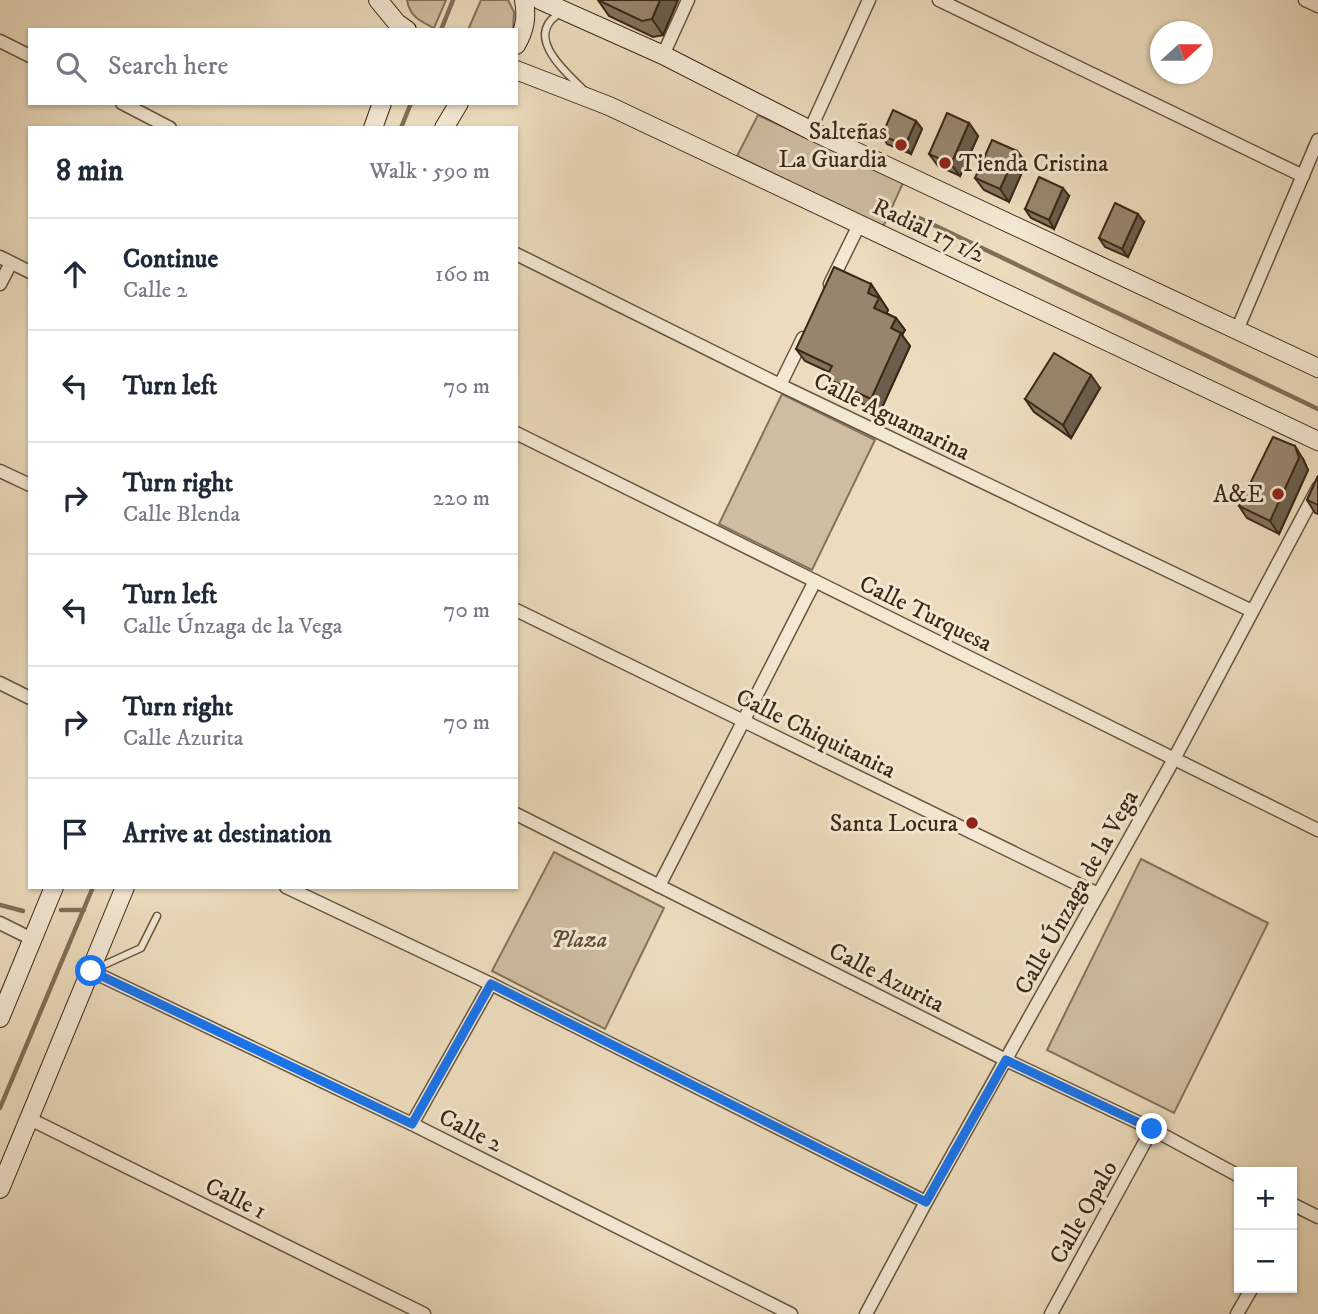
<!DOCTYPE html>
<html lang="en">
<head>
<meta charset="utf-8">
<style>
  body { margin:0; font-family:"IM FELL DW Pica",serif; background:#f6f6f7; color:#1f2937 }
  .controls { position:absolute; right:21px; bottom:21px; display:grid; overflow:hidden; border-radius:0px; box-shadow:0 2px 5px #0004 }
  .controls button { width:63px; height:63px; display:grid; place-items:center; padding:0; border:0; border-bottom:2px solid #e0e1e3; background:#fff; color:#1f2937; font:35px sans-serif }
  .compass { position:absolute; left:1150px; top:21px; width:63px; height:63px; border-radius:50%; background:#fff; box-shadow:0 2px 5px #0004; rotate:69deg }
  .stop { position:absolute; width:21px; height:21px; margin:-16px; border:5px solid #1a73e8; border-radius:50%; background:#fff }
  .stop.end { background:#1a73e8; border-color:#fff; box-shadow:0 2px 7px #0008 }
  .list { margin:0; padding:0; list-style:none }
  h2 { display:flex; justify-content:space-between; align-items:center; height:91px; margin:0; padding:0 28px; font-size:30px }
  h2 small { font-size:23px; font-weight:400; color:#747a83 }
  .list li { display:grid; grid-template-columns:46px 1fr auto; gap:21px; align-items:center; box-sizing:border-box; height:112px; padding:0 28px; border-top:2px solid #e0e1e3 }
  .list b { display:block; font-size:26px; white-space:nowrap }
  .list p { margin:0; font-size:23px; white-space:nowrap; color:#747a83 }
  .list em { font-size:23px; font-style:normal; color:#747a83 }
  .icon { flex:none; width:38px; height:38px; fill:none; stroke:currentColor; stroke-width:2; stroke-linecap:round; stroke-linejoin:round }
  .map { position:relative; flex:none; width:1318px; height:1314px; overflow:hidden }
  .search { position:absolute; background:#fff; box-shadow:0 2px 5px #0004; left:28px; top:28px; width:490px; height:77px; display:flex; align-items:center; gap:18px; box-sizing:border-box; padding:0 24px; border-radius:0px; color:#747a83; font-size:26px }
  .panel { position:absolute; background:#fff; box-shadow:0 2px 5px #0004; left:28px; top:126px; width:490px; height:763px; border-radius:0px }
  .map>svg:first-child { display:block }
  .green { fill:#cebda1; stroke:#84725c; stroke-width:2 }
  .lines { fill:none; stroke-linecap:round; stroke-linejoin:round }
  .stream { stroke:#806f58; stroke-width:4.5 }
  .service-casing { stroke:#665540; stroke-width:9 }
  .minor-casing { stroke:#665540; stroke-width:15 }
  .secondary-casing { stroke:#3a2816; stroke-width:20 }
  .service { stroke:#f3e8d4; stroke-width:6 }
  .minor { stroke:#f3e8d4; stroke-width:12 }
  .secondary { stroke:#f3e8d4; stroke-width:18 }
  .wall { fill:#82735e; stroke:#3a2816; stroke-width:2 }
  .shaded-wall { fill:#6a5e4c; stroke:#3a2816; stroke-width:2 }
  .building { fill:#97866d; stroke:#3a2816; stroke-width:2 }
  .route { stroke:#1a73e8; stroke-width:9 }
  .poi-dot { fill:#8f2418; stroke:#f3e8d4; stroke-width:2.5 }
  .labels { text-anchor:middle; stroke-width:6; stroke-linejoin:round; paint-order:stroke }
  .poi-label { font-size:24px; fill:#3a2816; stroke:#f3e8d4; text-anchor:end }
  .street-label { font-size:24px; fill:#3a2816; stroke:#f3e8d4 }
  .park-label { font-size:24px; font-style:italic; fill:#5f4d39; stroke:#f3e8d4 }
</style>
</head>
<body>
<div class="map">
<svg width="1318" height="1314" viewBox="0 0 1318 1314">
  <rect width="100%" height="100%" fill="#ecdcbd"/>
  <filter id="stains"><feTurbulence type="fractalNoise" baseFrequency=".00286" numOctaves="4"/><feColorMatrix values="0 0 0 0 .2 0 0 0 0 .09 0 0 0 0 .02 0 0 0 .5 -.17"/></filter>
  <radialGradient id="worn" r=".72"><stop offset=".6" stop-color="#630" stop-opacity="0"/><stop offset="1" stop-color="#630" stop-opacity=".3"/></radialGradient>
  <g class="green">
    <path d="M407 0H446L434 28C420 21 410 17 407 0Z"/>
    <polygon points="481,0 508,0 514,12 513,30 468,30"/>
    <polygon points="758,115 903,183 883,227 737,156"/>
    <polygon points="782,394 875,440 812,570 719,524"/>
    <polygon points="554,852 664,908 605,1029 492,971"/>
    <polygon points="1141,859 1268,923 1174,1113 1047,1050"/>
  </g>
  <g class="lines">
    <g class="stream">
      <polyline points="441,30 453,0"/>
      <polyline points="401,128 411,103"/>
      <polyline points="915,216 1318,409"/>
      <polyline points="0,905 23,911"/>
      <polyline points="61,910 84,910"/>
      <polyline points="0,1108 93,887"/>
    </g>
    <defs>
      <g id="service">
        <path d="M562 12C522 34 563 70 584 90"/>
        <polyline points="95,969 141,948 157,916"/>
      </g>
      <g id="minor">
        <polyline points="939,0 1303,176"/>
        <polyline points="1305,0 1318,6"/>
        <polyline points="0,41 30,56"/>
        <polyline points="663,55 688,0"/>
        <polyline points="122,103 170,128"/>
        <polyline points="810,130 869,0"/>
        <polyline points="516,254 780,385 1252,611"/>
        <polyline points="0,257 30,272"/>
        <polyline points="0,284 11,263"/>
        <polyline points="830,284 859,225"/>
        <polyline points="1237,330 1318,140"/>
        <polyline points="780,385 803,338"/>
        <polyline points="516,433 1318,830"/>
        <polyline points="0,471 30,485"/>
        <polyline points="516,610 1098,894"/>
        <polyline points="0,683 30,698"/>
        <polyline points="516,814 1006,1060 1152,1129 1239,1176"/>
        <polyline points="659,886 815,581"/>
        <polyline points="286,887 491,984 926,1202"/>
        <polyline points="0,923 32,939"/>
        <polyline points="91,971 412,1124 791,1314"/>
        <polyline points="30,1119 424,1314"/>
        <polyline points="412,1124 491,984"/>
        <polyline points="1292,1204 1318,1217"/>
        <polyline points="866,1314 926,1202 1174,759 1318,488"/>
        <polyline points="1051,1314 1152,1129"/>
        <polyline points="1237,1314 1252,1288"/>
      </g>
      <g id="secondary">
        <polyline points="378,0 397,23 407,30"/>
        <polyline points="540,0 663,55 810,130 1318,368"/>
        <path d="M516 45C525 30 527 17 524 0"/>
        <polyline points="516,70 609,106 1318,441"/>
        <polyline points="373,128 382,103"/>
        <polyline points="444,128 459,103"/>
        <polyline points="0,1018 54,887"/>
        <polyline points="0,1189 125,887"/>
      </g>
    </defs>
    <use href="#service" class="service-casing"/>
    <use href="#minor" class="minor-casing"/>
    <use href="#secondary" class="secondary-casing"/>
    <use href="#service" class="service"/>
    <use href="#minor" class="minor"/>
    <use href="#secondary" class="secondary"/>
  </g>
  <g class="wall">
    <polygon points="598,0 678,0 663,35 653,37 609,16"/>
    <polygon points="916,121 922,129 911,154 887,144 882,135"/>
    <polygon points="969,123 978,136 960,176 938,166 929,154"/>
    <polygon points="1017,151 1026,163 1009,202 984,190 975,178"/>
    <polygon points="1069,196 1054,229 1031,218 1025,209"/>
    <polygon points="1144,222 1128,257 1105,247 1099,238"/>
    <polygon points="871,284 888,310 886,313 896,318 905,330 902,335 910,346 880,412 835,391 826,378 829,372 805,361 796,349"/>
    <polygon points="1100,388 1071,438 1034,412 1025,399"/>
    <polygon points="1303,459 1308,470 1279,534 1247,518 1239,506"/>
    <polygon points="1318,476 1318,514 1315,513 1307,500"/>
  </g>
  <g class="shaded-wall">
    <polygon points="660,0 678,0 663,35 652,19"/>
    <polygon points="916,121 922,129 911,154 905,146"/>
    <polygon points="969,123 978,136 960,176 951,164"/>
    <polygon points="1017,151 1026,163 1009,202 1000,189"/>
    <polygon points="1063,188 1069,196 1054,229 1049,220"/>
    <polygon points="1138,214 1144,222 1128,257 1122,249"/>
    <polygon points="871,284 888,310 883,320 874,308 868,293"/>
    <polygon points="896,318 905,330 902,335 910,346 880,412 871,399 891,328"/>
    <polygon points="1091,375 1100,388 1071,438 1063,425"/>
    <polygon points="1295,446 1303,459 1308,470 1279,534 1270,521"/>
  </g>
  <g class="building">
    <polygon points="598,0 660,0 652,19 642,21"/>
    <polygon points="893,110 916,121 905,146 882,135"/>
    <polygon points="947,113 969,123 951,164 929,154"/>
    <polygon points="992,140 1017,151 1000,189 975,178"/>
    <polygon points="1039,177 1063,188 1049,220 1025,209"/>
    <polygon points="1115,203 1138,214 1122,249 1099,238"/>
    <polygon points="834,267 871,284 868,293 879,298 874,308 896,318 891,328 901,333 871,399 826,378 832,366 796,349"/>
    <polygon points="1054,353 1091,375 1063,425 1025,399"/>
    <polygon points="1273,437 1295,446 1299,458 1270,521 1239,506"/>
    <polygon points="1318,476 1318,505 1307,500"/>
  </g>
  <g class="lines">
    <polyline class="route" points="91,971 412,1124 491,984 926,1202 1006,1060 1152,1129"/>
  </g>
  <g class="poi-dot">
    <circle cx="901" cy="145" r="7"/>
    <circle cx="945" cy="163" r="7"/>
    <circle cx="1278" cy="494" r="7"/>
    <circle cx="972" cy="823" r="7"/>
  </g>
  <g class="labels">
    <g class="poi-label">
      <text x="887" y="139">Salteñas<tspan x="887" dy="28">La Guardia</tspan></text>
      <text x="959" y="171" text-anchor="start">Tienda Cristina</text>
      <text x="1264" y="502">A&amp;E</text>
      <text x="958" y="831">Santa Locura</text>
    </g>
    <g class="street-label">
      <text transform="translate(929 230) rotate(25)" y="8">Radial 17 1/2</text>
      <text transform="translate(892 416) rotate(26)" y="8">Calle Aguamarina</text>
      <text transform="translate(926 613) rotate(26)" y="8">Calle Turquesa</text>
      <text transform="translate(816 733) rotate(26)" y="8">Calle Chiquitanita</text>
      <text transform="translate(1076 892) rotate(-61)" y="8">Calle Únzaga de la Vega</text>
      <text transform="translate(887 977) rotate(27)" y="8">Calle Azurita</text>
      <text transform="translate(471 1130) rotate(27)" y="8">Calle 2</text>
      <text transform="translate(236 1198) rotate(26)" y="8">Calle 1</text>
      <text transform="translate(1083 1212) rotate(-61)" y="8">Calle Opalo</text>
    </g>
    <g class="park-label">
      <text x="579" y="947">Plaza</text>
    </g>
  </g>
  <rect width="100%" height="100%" filter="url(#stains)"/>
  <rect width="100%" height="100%" fill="url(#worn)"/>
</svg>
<div class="controls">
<button>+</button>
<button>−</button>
</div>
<svg class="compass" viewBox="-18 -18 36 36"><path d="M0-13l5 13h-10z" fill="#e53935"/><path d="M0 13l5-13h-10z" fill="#747a83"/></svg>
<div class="stop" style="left:91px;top:971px"></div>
<div class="stop end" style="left:1152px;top:1129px"></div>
<div class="search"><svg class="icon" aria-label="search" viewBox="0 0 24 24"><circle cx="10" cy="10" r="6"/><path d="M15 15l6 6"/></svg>Search here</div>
<section class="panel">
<h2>8 min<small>Walk · 590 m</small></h2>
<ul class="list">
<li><svg class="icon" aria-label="ahead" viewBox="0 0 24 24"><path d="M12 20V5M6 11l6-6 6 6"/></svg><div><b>Continue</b><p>Calle 2</p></div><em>160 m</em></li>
<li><svg class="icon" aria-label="left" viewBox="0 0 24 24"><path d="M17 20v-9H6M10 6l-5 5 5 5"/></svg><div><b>Turn left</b></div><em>70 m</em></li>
<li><svg class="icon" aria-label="right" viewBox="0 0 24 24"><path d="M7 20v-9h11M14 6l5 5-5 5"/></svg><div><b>Turn right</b><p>Calle Blenda</p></div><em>220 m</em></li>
<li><svg class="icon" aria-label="left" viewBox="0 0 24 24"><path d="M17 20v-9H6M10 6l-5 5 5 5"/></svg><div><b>Turn left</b><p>Calle Únzaga de la Vega</p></div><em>70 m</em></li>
<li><svg class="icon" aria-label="right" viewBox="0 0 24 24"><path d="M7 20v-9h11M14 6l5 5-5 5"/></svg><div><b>Turn right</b><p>Calle Azurita</p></div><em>70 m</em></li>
<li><svg class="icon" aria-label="arrive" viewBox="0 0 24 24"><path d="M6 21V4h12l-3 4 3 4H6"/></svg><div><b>Arrive at destination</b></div></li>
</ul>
</section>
</div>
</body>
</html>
